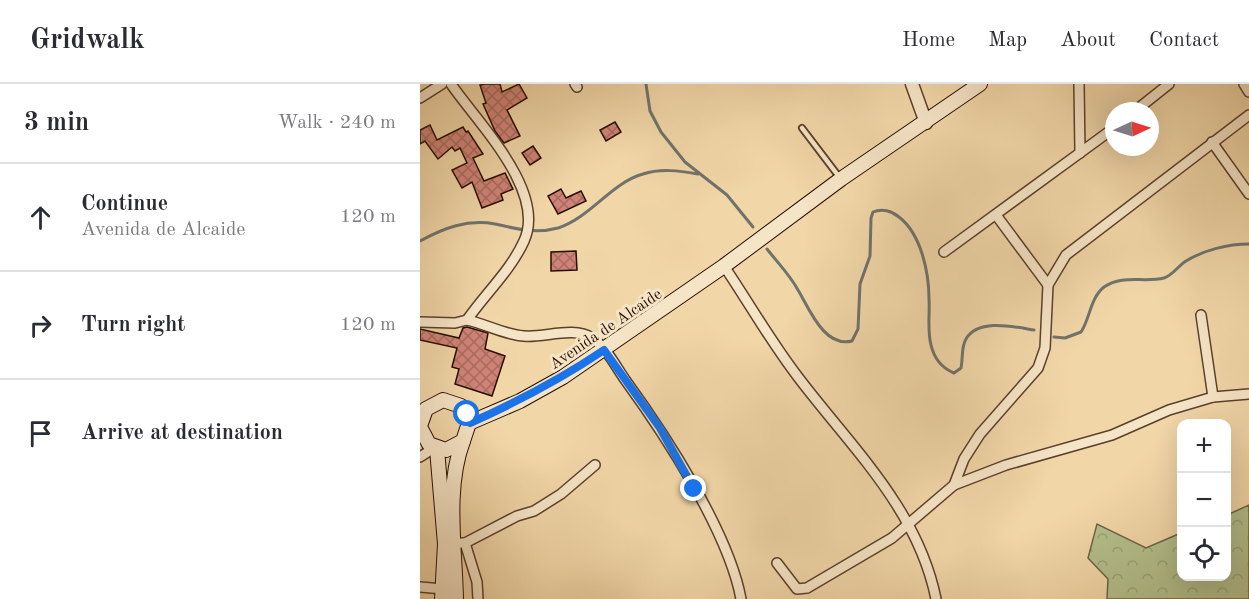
<!DOCTYPE html>
<html lang="en">
<head>
<meta charset="utf-8">
<style>
  body { margin:0; font-family:"Old Standard TT",serif; background:#f7f7f7; color:#2b2b33 }
  .controls { position:absolute; right:18px; bottom:18px; display:grid; overflow:hidden; border-radius:12px; box-shadow:0 6px 24px #0002 }
  .controls button { width:54px; height:54px; display:grid; place-items:center; padding:0; border:0; border-bottom:2px solid #e1e1e2; background:#fff; color:#2b2b33; font:30px sans-serif }
  .compass { position:absolute; left:685px; top:18px; width:54px; height:54px; border-radius:50%; background:#fff; box-shadow:0 6px 24px #0002; rotate:86deg }
  .stop { position:absolute; width:18px; height:18px; margin:-14px; border:4px solid #1a73e8; border-radius:50%; background:#fff }
  .stop.end { background:#1a73e8; border-color:#fff; box-shadow:0 2px 6px #0008 }
  .list { margin:0; padding:0; list-style:none }
  h2 { display:flex; justify-content:space-between; align-items:center; height:78px; margin:0; padding:0 24px; font-size:26px }
  h2 small { font-size:20px; font-weight:400; color:#7c7c81 }
  .list li { display:grid; grid-template-columns:39px 1fr auto; gap:18px; align-items:center; box-sizing:border-box; height:108px; padding:0 24px; border-top:2px solid #e1e1e2 }
  .list b { display:block; font-size:22px; white-space:nowrap }
  .list p { margin:0; font-size:20px; white-space:nowrap; color:#7c7c81 }
  .list em { font-size:20px; font-style:normal; color:#7c7c81 }
  .icon { flex:none; width:33px; height:33px; fill:none; stroke:currentColor; stroke-width:2; stroke-linecap:round; stroke-linejoin:round }
  .map { position:relative; flex:none; width:829px; height:515px; overflow:hidden }
  header { display:flex; align-items:center; gap:36px; box-sizing:border-box; height:84px; padding:0 30px; background:#fff; border-bottom:2px solid #e1e1e2 }
  header strong { font-size:28px }
  nav { display:flex; gap:33px; margin-inline-start:auto; font-size:21px }
  main { display:flex }
  aside { flex:1; background:#fff }
  .map>svg:first-child { display:block }
  .forest { fill:url(#forest-crowns); stroke:#6d6646; stroke-width:1.5 }
  .lines { fill:none; stroke-linecap:round; stroke-linejoin:round }
  .stream { stroke:#70736c; stroke-width:3 }
  .building { fill:url(#building-cross-hatch); stroke:#270e01; stroke-width:1.5 }
  .service-casing { stroke:#5a402b; stroke-width:8 }
  .minor-casing { stroke:#5a402b; stroke-width:12 }
  .tertiary-casing { stroke:#5a402b; stroke-width:15 }
  .secondary-casing { stroke:#270e01; stroke-width:16 }
  .service { stroke:#f6e4c6; stroke-width:4.5 }
  .minor { stroke:#f6e4c6; stroke-width:9 }
  .tertiary { stroke:#f6e4c6; stroke-width:12 }
  .secondary { stroke:#f6e4c6; stroke-width:14 }
  .route { stroke:#1a73e8; stroke-width:8 }
  .labels { text-anchor:middle; stroke-width:6; stroke-linejoin:round; paint-order:stroke }
  .street-label { font-size:16px; fill:#270e01; stroke:#f6e4c6 }
</style>
</head>
<body>
<header>
<strong>Gridwalk</strong>
<nav><a>Home</a><a>Map</a><a>About</a><a>Contact</a></nav>
</header>
<main>
<aside>
<h2>3 min<small>Walk · 240 m</small></h2>
<ul class="list">
<li><svg class="icon" aria-label="ahead" viewBox="0 0 24 24"><path d="M12 20V5M6 11l6-6 6 6"/></svg><div><b>Continue</b><p>Avenida de Alcaide</p></div><em>120 m</em></li>
<li><svg class="icon" aria-label="right" viewBox="0 0 24 24"><path d="M7 20v-9h11M14 6l5 5-5 5"/></svg><div><b>Turn right</b></div><em>120 m</em></li>
<li><svg class="icon" aria-label="arrive" viewBox="0 0 24 24"><path d="M6 21V4h12l-3 4 3 4H6"/></svg><div><b>Arrive at destination</b></div></li>
</ul>
</aside>
<div class="map">
<svg width="829" height="515" viewBox="0 0 829 515">
  <defs>
    <pattern id="forest-crowns" width="20" height="18" patternUnits="userSpaceOnUse" patternTransform="scale(1.5)"><rect width="20" height="18" fill="#b3bf8c"/><path d="M2 6a3 3 0 1 1 6 0M12 15a3 3 0 1 1 6 0" fill="none" stroke="#9aa377"/></pattern>
    <pattern id="building-cross-hatch" width="8" height="8" patternUnits="userSpaceOnUse" patternTransform="scale(1.5)"><rect width="8" height="8" fill="#cf8377"/><path d="M0 0l8 8M0 8l8-8" fill="none" stroke="#a86a5f"/></pattern>
  </defs>
  <rect width="100%" height="100%" fill="#f1d6a8"/>
  <filter id="stains"><feTurbulence type="fractalNoise" baseFrequency=".00333" numOctaves="4"/><feColorMatrix values="0 0 0 0 .2 0 0 0 0 .09 0 0 0 0 .02 0 0 0 .5 -.17"/></filter>
  <radialGradient id="worn" r=".72"><stop offset=".6" stop-color="#630" stop-opacity="0"/><stop offset="1" stop-color="#630" stop-opacity=".3"/></radialGradient>
  <polygon class="forest" points="829,421 829,515 687,515 688,495 668,474 677,440 726,464 761,449 762,492 806,492 807,431"/>
  <g class="lines">
    <g class="stream">
      <polyline points="226,0 230,27 241,48 265,78 307,111 333,143"/>
      <path d="M0 157C24 144 47 135 75 140 97 145 116 150 138 144 171 133 191 99 223 90 241 84 260 87 278 90"/>
      <path d="M347 165C357 178 370 191 378 206 389 224 404 264 432 257L438 245 440 200 450 172 451 134 453 128C462 124 472 127 479 133 501 150 509 188 509 215 510 230 507 246 511 261 514 274 522 284 534 289L541 284C543 275 541 263 546 255 558 234 595 243 614 246"/>
      <path d="M634 253 645 254 661 248C670 235 670 214 684 203 703 190 724 199 744 194 753 191 758 182 766 177 784 166 808 160 829 160"/>
    </g>
  </g>
  <g class="building">
    <polygon points="65,0 80,0 82,8 99,0 107,14 87,26 100,52 84,59 75,47 63,20 66,19 60,1"/>
    <polygon points="195,38 201,48 186,57 180,46"/>
    <polygon points="10,41 17,56 43,43 46,48 48,47 63,70 53,74 64,97 85,89 93,105 81,110 83,116 62,124 52,98 42,104 32,86 47,79 40,64 35,67 32,63 18,75 5,57 0,60 0,46"/>
    <polygon points="113,62 121,74 110,81 102,69"/>
    <polygon points="141,105 146,114 161,107 166,117 138,130 128,112"/>
    <polygon points="156,167 157,186 131,187 131,168"/>
    <polygon points="47,243 68,249 65,265 85,272 72,312 35,300 39,285 32,283 37,264 0,256 0,245 39,254 43,244"/>
  </g>
  <g class="lines">
    <defs>
      <polyline id="service" points="382,44 420,94"/>
      <g id="minor">
        <path d="M31 0C57 38 127 107 104 157 91 186 65 210 47 236 66 240 85 251 104 252 124 254 154 242 172 254 187 264 196 283 206 297 246 352 309 449 321 515"/>
        <polyline points="155,0 157,3"/>
        <polyline points="659,0 660,69"/>
        <polyline points="824,0 829,8"/>
        <polyline points="0,14 22,0"/>
        <polyline points="715,27 749,0"/>
        <polyline points="792,58 829,110"/>
        <polyline points="576,131 628,201"/>
        <polyline points="524,168 694,44"/>
        <path d="M304 182C329 219 351 258 378 293 431 363 498 425 516 515"/>
        <polyline points="781,231 793,313"/>
        <polyline points="0,238 35,239 47,236"/>
        <polyline points="0,373 14,364"/>
        <polyline points="534,401 586,381 692,351 749,326 793,313 829,310"/>
        <polyline points="40,459 45,459 57,498 58,515"/>
        <polyline points="45,459 97,432 114,427 141,410 175,381"/>
        <polyline points="357,479 377,505 387,504 472,454 534,401 544,375 560,350 618,284 625,264 628,201 646,171 829,31"/>
        <polyline points="0,503 23,505"/>
      </g>
      <polyline id="tertiary" points="492,0 506,39"/>
      <g id="secondary">
        <polyline points="49,339 100,317 143,293 304,182 421,95 560,0"/>
        <polyline points="0,342 6,325 23,316 41,322 49,339 43,357 26,366 9,360 0,343"/>
        <polyline points="17,365 25,460 22,515"/>
        <path d="M36 515C35 464 25 405 43 357"/>
      </g>
    </defs>
    <use href="#service" class="service-casing"/>
    <use href="#minor" class="minor-casing"/>
    <use href="#tertiary" class="tertiary-casing"/>
    <use href="#secondary" class="secondary-casing"/>
    <use href="#service" class="service"/>
    <use href="#minor" class="minor"/>
    <use href="#tertiary" class="tertiary"/>
    <use href="#secondary" class="secondary"/>
  </g>
  <g class="lines">
    <path class="route" d="M47 330 50 339C97 318 141 295 184 266L240 344 274 405"/>
  </g>
  <g class="labels">
    <g class="street-label">
      <text transform="translate(185 244) rotate(-34)" y="6">Avenida de Alcaide</text>
    </g>
  </g>
  <rect width="100%" height="100%" filter="url(#stains)"/>
  <rect width="100%" height="100%" fill="url(#worn)"/>
</svg>
<div class="controls">
<button>+</button>
<button>−</button>
<button><svg class="icon" aria-label="locate" viewBox="0 0 24 24"><circle cx="12" cy="12" r="6"/><path d="M12 2v4M12 18v4M2 12h4M18 12h4"/></svg></button>
</div>
<svg class="compass" viewBox="-18 -18 36 36"><path d="M0-13l5 13h-10z" fill="#e53935"/><path d="M0 13l5-13h-10z" fill="#7c7c81"/></svg>
<div class="stop" style="left:47px;top:330px"></div>
<div class="stop end" style="left:274px;top:405px"></div>
</div>
</main>
</body>
</html>
